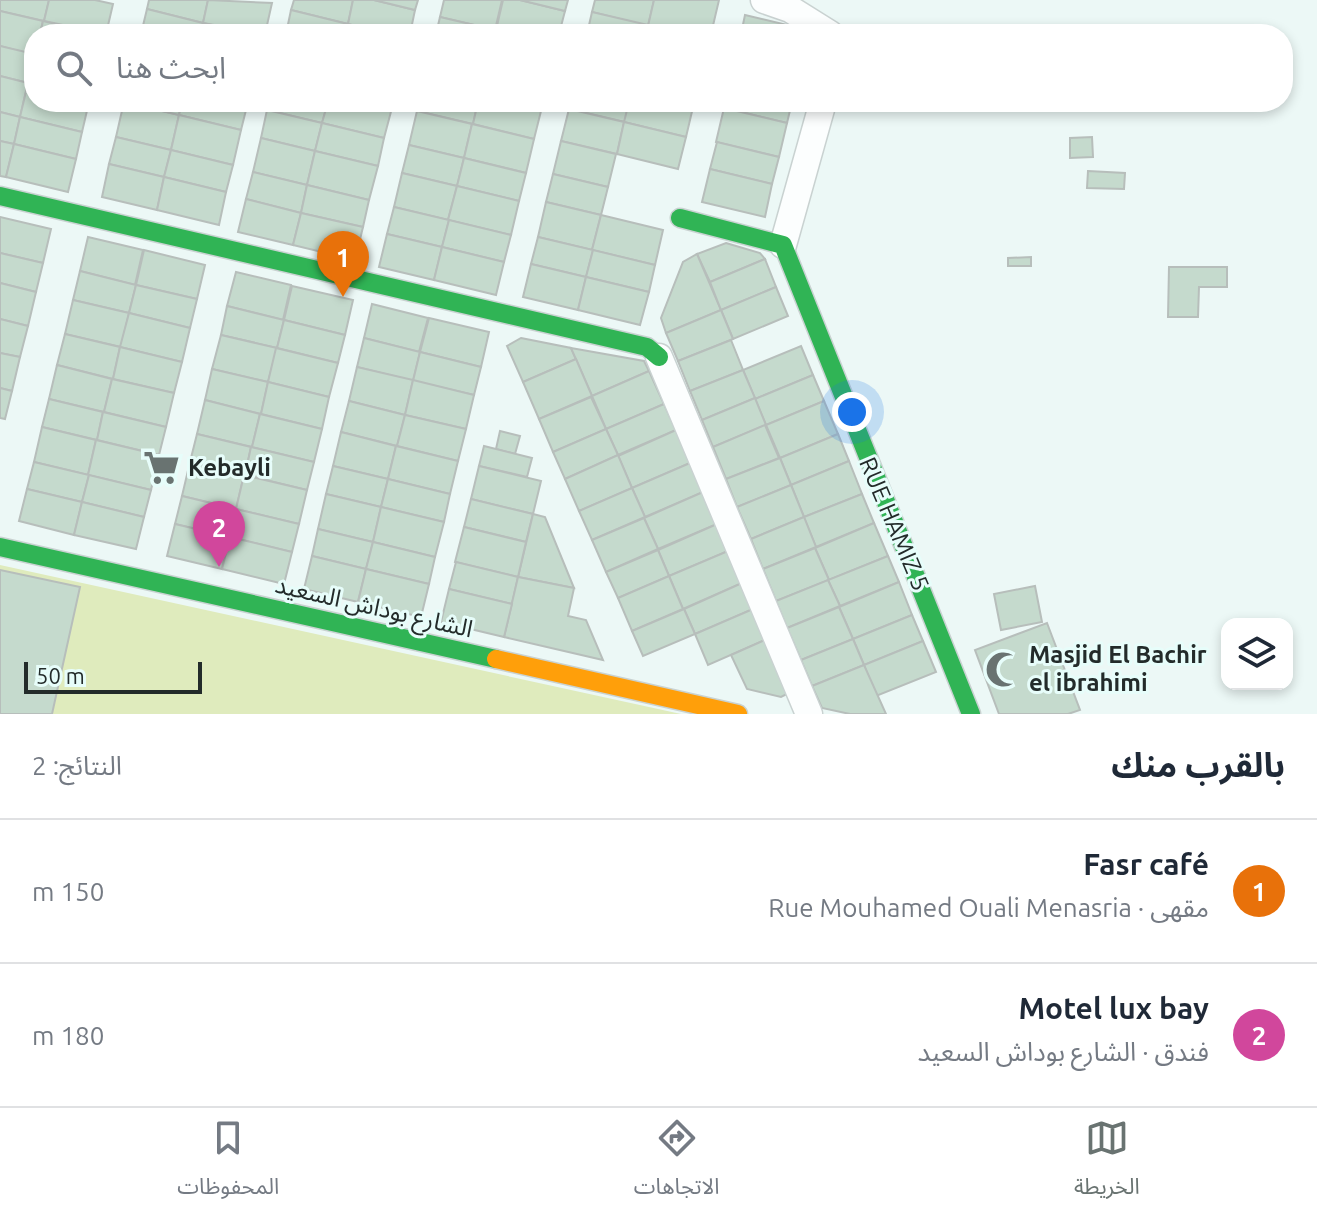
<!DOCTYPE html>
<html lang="ar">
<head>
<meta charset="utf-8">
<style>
  body { margin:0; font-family:Ubuntu,"Noto Sans Arabic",sans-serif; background:#f2f2f3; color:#1f2937; direction:rtl }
  .controls { position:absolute; right:24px; bottom:24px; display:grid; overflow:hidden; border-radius:16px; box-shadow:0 4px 12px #0003 }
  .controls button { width:72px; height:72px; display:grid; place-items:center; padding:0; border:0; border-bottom:2px solid #e0e1e3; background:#fff; color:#1f2937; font:40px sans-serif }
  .scale { position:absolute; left:24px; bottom:20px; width:178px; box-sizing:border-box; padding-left:8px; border:4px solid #232b2a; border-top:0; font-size:22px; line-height:28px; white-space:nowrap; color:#232b2a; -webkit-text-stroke:6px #e7fdfa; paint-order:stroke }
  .you { position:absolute; left:852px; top:412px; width:28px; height:28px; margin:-20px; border:6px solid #fff; border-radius:50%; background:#1a73e8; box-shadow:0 0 0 12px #1a73e833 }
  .badge { display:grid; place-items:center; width:52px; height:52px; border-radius:50%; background:#697371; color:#fff; font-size:26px; font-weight:700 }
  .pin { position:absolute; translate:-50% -66px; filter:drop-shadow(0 2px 4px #0008) }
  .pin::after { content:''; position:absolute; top:42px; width:28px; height:24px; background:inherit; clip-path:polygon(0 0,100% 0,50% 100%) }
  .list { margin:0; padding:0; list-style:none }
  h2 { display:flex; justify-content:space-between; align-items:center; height:104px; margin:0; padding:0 32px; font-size:34px }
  h2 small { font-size:26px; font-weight:400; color:#747a83 }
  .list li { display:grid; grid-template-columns:52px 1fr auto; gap:24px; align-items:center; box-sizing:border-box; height:144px; padding:0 32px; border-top:2px solid #e0e1e3 }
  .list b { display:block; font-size:30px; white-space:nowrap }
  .list p { margin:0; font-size:26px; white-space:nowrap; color:#747a83 }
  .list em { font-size:26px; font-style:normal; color:#747a83 }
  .icon { flex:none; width:44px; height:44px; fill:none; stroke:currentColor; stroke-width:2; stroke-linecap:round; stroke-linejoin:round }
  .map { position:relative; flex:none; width:1317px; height:714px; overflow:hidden; direction:ltr }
  .search { position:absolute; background:#fff; box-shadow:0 4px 12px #0003; left:24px; right:24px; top:24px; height:88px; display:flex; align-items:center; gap:20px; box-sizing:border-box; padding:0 28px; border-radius:32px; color:#747a83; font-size:30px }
  .sheet { height:392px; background:#fff }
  nav { display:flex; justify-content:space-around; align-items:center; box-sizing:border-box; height:112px; border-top:2px solid #e0e1e3; background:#fff; font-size:22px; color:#747a83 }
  nav a { display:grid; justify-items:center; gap:4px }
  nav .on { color:#697371 }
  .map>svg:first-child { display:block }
  .green { fill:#dfebbd }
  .building { fill:#c5dacd; stroke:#b7bebb; stroke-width:2 }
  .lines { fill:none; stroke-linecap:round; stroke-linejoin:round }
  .street-casing { stroke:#c9d2d1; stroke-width:29 }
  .fast-casing { stroke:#c9d2d1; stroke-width:21 }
  .slow-casing { stroke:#c9d2d1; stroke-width:21 }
  .street { stroke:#fcfefe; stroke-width:26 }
  .fast { stroke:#30b455; stroke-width:18 }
  .slow { stroke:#ff9f0a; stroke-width:18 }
  .labels { text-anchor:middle; stroke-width:6; stroke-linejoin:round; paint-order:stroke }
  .poi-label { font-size:24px; font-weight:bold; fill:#232b2a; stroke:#e7fdfa; text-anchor:start }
  .street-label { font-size:24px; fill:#232b2a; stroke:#e7fdfa }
</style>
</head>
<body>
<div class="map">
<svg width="1317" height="714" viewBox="0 0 1317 714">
  <rect width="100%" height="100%" fill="#ecf8f6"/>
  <polygon class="green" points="0,565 681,714 0,714"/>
  <g class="building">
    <polygon points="0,0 49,0 44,21 0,11"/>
    <polygon points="49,0 95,0 113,4 106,34 44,21"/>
    <polygon points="149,0 208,0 203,23 147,9"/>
    <polygon points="208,0 272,3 265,34 203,23"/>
    <polygon points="294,0 353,0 348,24 291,10"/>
    <polygon points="353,0 374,0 415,10 410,34 390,34 348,24"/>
    <polygon points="374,0 418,0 415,10"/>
    <polygon points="444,0 502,0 495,30 440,17"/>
    <polygon points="503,0 520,0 565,11 559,34 496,30"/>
    <polygon points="520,0 568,0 565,11"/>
    <polygon points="595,0 654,0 648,26 592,12"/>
    <polygon points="654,0 719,0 711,34 684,34 648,26"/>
    <polygon points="147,9 203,23 200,34 141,34"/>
    <polygon points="291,10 348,24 345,34 286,34"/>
    <polygon points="0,11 43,21 40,34 34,34 34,55 0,46"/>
    <polygon points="592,12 648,25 645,34 587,34"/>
    <polygon points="745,15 808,30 807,34 741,34"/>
    <polygon points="440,17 496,30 495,34 436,34"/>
    <polygon points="43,21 97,34 40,34"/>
    <polygon points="203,23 251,34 200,34"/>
    <polygon points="347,24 390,34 345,34"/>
    <polygon points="0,46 34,54 28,83 0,76"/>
    <polygon points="0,76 28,83 20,117 0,112"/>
    <polygon points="28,83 34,84 34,102 89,102 82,132 20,117"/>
    <polygon points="124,102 179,115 171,150 116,137"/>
    <polygon points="124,102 182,102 179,115"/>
    <polygon points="182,102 248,102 241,130 179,115"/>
    <polygon points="269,102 328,102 322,123 267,110"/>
    <polygon points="328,102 393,104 384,138 322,123"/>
    <polygon points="419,102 478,102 473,124 417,111"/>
    <polygon points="478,102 519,102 542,107 534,139 473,124"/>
    <polygon points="570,102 630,102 625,122 569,109"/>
    <polygon points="629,102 694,103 686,137 624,122"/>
    <polygon points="726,102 792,102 787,123 725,108"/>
    <polygon points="724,108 787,123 779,157 716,142"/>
    <polygon points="569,109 624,122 617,154 561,141"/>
    <polygon points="267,110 322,123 315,151 261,138"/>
    <polygon points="417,111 472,124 464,158 409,145"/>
    <polygon points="0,112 20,117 14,144 0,141"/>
    <polygon points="179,115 241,130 233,165 171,150"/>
    <polygon points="20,117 82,132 76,159 14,144"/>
    <polygon points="624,122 686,137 678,169 617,154"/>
    <polygon points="322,123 384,138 378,166 315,151"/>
    <polygon points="472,124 534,139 526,173 464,158"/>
    <polygon points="116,137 171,150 164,177 109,164"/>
    <polygon points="1092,137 1093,157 1070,158 1070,138"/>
    <polygon points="261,138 315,151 307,185 253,172"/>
    <polygon points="0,141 14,144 6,177 0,176"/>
    <polygon points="561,141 616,154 608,187 553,174"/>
    <polygon points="717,142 779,157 772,184 710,169"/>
    <polygon points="14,144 76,159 68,192 6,177"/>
    <polygon points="409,145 464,158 457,186 402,173"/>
    <polygon points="171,150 233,165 226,192 164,177"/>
    <polygon points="315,151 378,166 369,200 307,185"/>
    <polygon points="464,158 526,173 519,201 457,186"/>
    <polygon points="109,164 164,177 157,210 102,197"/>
    <polygon points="710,169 772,184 765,217 702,202"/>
    <polygon points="1088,171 1125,173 1124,189 1087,188"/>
    <polygon points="253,172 307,185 301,213 246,199"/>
    <polygon points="402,173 457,186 448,220 394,207"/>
    <polygon points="553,174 608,187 601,215 546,202"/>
    <polygon points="164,177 226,192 219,225 157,210"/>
    <polygon points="307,185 369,200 363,227 301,213"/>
    <polygon points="457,186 519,201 511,235 448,220"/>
    <polygon points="246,199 301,213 293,245 238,232"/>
    <polygon points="546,202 601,215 592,250 538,237"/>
    <polygon points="394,207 449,220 442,247 387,234"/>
    <polygon points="301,213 363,227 355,260 293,245"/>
    <polygon points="601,215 663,230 655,265 592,250"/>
    <polygon points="0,217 51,229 43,263 0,253"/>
    <polygon points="449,220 511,235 504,262 442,247"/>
    <polygon points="387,234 442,247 434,280 379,267"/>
    <polygon points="88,237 143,250 135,285 80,271"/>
    <polygon points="538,237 593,250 586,277 531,264"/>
    <polygon points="726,243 760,253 765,259 710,282 697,254"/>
    <polygon points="442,247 504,262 496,295 434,280"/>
    <polygon points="144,250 205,265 197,299 136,285"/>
    <polygon points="593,250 655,265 649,292 586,277"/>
    <polygon points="0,253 43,263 36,292 0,283"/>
    <polygon points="697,254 721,310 666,333 661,318 683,262"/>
    <polygon points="1031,257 1031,266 1008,266 1008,258"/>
    <polygon points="765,259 776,287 721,310 710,282"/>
    <polygon points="531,264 586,277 578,310 523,297"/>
    <polygon points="1169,267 1227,267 1227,287 1199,287 1198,317 1168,317"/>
    <polygon points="80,271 136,285 129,313 73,300"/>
    <polygon points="236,272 291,285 283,320 227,306"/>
    <polygon points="586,277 649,292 640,325 578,310"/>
    <polygon points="0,283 36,292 28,326 0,319"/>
    <polygon points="136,285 197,299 190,328 129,313"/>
    <polygon points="292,286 353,300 345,335 284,320"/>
    <polygon points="776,287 788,316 733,339 721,310"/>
    <polygon points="73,300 129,313 121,347 65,334"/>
    <polygon points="372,304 428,318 419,352 364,338"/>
    <polygon points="227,306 284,320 277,348 221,335"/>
    <polygon points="721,310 733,339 678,361 666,333"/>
    <polygon points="129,313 190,328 182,362 120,347"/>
    <polygon points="429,318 489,332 481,367 420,352"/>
    <polygon points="0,319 28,326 20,357 0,353"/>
    <polygon points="284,320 345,335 338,363 277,348"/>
    <polygon points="65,334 120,347 113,379 57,365"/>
    <polygon points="221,335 277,348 268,382 212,369"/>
    <polygon points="364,338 420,352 413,381 357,367"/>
    <polygon points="521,338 571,348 576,359 523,382 507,346"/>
    <polygon points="731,340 743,370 690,391 678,361"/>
    <polygon points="801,346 813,375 755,399 743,370"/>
    <polygon points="120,347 182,362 174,393 113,379"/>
    <polygon points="276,348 338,363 329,397 268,382"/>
    <polygon points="571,348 644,361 649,371 592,396"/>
    <polygon points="420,352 481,367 474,395 413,381"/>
    <polygon points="0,353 20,357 12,391 0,388"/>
    <polygon points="576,359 592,396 539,419 523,382"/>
    <polygon points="57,365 112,379 104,412 49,399"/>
    <polygon points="357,367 413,380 405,415 349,401"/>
    <polygon points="212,369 268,382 261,414 205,400"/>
    <polygon points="743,370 755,398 702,420 690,391"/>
    <polygon points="649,371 664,404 606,429 592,396"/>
    <polygon points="813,375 824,401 766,425 755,399"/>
    <polygon points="112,379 174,393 166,427 104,412"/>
    <polygon points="413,380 474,395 466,429 405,415"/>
    <polygon points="268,382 329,397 322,429 261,414"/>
    <polygon points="0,388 12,391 5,419 0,418"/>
    <polygon points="591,397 606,429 553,452 539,419"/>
    <polygon points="755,398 766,425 713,447 702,420"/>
    <polygon points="49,399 103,412 97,440 42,427"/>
    <polygon points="205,400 260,414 252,447 197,434"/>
    <polygon points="349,401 405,415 397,446 341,432"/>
    <polygon points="824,401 838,434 780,458 766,425"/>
    <polygon points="664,404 676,430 618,455 606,429"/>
    <polygon points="103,412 166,427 159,455 97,440"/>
    <polygon points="260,414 322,429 314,462 252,447"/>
    <polygon points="405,415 466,429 458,461 397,446"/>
    <polygon points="765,425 779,458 726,479 713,447"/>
    <polygon points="42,427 96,440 88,475 34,462"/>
    <polygon points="606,429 618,455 565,479 553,452"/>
    <polygon points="676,430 690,463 632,488 618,456"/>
    <polygon points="500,431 520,436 515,454 496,449"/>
    <polygon points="341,432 396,446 388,479 333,466"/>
    <polygon points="197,434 251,447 245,475 190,462"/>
    <polygon points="838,434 849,461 791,485 780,458"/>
    <polygon points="96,440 159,455 151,490 88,475"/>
    <polygon points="396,446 458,461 450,494 388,479"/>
    <polygon points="484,446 532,458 527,477 479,466"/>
    <polygon points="251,447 314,462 307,490 245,475"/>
    <polygon points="618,455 632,488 579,511 565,479"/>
    <polygon points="780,458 791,485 737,507 726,479"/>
    <polygon points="849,461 862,494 804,517 791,485"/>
    <polygon points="34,462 89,475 82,502 27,489"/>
    <polygon points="190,462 244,475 236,509 182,496"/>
    <polygon points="690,463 703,492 645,517 632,488"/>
    <polygon points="333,466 388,479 381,507 326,494"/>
    <polygon points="479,466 541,481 533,514 471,499"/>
    <polygon points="89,475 151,490 144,517 82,502"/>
    <polygon points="244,475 307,490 299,524 236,509"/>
    <polygon points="388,479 450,494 444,522 381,507"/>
    <polygon points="791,485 804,517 751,539 737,507"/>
    <polygon points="632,488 645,517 592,540 579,511"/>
    <polygon points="27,489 82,502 74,535 19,521"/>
    <polygon points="703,492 717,524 658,549 644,518"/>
    <polygon points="326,494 381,507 373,542 318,529"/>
    <polygon points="862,494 874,523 816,547 804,517"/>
    <polygon points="182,496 236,509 230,537 175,524"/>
    <polygon points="471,499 533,514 526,542 464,527"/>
    <polygon points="82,502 144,517 136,549 74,535"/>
    <polygon points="381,507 444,522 435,557 373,542"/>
    <polygon points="236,509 299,524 292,552 230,537"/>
    <polygon points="533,514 545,517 574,588 518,577"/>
    <polygon points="804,517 816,547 763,569 751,539"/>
    <polygon points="644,518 658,549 606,572 592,540"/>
    <polygon points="874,523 888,556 829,580 815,548"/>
    <polygon points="175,524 230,537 222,569 167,556"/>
    <polygon points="717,524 728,551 669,576 658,550"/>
    <polygon points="464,527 526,542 518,577 455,562"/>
    <polygon points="318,529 373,542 366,569 312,556"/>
    <polygon points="230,537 292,552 284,584 222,569"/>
    <polygon points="373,542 435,557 429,584 366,569"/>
    <polygon points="815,548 829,580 776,601 763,569"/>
    <polygon points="658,550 669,576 618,598 606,572"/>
    <polygon points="728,551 742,583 683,609 669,576"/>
    <polygon points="312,556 366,569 358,602 304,589"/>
    <polygon points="888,556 899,582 840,606 828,580"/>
    <polygon points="456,562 518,577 512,604 449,589"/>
    <polygon points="366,569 429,584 421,617 358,602"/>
    <polygon points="0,570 80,587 52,714 0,714"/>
    <polygon points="669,576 683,609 632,631 618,598"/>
    <polygon points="518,577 574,588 568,616 586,620 603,660 504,637"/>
    <polygon points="828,580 840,606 787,628 776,601"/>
    <polygon points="899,582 912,615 853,639 839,607"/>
    <polygon points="742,583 753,609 695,634 684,609"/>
    <polygon points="1035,586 1042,622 1001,630 994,594"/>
    <polygon points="449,589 512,604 504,637 441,622"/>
    <polygon points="839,607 853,639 801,660 787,628"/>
    <polygon points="684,609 695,634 643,656 632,631"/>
    <polygon points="753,609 767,639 708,665 695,634"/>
    <polygon points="912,615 923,641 864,665 853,639"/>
    <polygon points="1047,623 1080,710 1068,714 999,714 975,650"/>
    <polygon points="767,639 789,693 781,697 747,689 731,655"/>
    <polygon points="853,639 864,665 812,686 801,660"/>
    <polygon points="923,641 936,672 876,696 864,665"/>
    <polygon points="864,665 886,714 850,714 822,708 812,686"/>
  </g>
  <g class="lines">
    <defs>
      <g id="street">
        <polyline points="764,0 790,9 830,34"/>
        <polyline points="783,245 823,102"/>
        <polyline points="659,357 809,714"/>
      </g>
      <g id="fast">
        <polyline points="0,196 647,347 659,357"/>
        <polyline points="680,218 783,245 971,714"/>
        <polyline points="0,547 496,659"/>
      </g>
      <polyline id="slow" points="496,659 738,714"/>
    </defs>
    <use href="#street" class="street-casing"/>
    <use href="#fast" class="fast-casing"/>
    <use href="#slow" class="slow-casing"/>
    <use href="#street" class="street"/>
    <use href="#fast" class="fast"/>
    <use href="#slow" class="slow"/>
  </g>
  <defs>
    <symbol id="supermarket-bare" viewBox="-9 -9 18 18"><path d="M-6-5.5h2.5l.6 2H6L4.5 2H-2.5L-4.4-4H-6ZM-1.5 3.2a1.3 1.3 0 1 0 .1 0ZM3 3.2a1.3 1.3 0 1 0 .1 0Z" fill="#697371" stroke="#e7fdfa" stroke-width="2.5" paint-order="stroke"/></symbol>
    <symbol id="mosque-bare" viewBox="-9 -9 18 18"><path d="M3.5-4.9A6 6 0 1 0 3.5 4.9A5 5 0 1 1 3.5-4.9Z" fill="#697371" stroke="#e7fdfa" stroke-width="2.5" paint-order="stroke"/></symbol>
  </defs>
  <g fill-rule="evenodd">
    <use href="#supermarket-bare" x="136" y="442" width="51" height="51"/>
    <use href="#mosque-bare" x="978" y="644" width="51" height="51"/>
  </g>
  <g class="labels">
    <g class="poi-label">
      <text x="188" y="476">Kebayli</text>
      <text x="1029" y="663">Masjid El Bachir<tspan x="1029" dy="28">el ibrahimi</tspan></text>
    </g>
    <g class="street-label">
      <text transform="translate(894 524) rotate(67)" y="8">RUE HAMIZ 5</text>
      <text transform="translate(374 607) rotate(13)" y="8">الشارع بوداش السعيد</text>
    </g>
  </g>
</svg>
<div class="controls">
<button><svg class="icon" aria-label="layers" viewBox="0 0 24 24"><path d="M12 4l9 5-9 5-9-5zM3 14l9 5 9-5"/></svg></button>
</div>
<div class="scale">50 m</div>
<div class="you"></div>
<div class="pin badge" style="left:343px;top:297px;background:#e8710a">1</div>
<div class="pin badge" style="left:219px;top:567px;background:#d1479c">2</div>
<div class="search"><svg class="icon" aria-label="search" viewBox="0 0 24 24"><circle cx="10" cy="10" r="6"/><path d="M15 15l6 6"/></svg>ابحث هنا</div>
</div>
<section class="sheet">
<h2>بالقرب منك<small>النتائج: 2</small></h2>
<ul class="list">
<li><span class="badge" style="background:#e8710a">1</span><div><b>Fasr café</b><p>مقهى · Rue Mouhamed Ouali Menasria</p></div><em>150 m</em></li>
<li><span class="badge" style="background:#d1479c">2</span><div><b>Motel lux bay</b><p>فندق · الشارع بوداش السعيد</p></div><em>180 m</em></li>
</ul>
</section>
<nav>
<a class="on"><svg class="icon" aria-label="map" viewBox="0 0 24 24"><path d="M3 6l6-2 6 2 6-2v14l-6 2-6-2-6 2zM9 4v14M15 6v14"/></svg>الخريطة</a>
<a><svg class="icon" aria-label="directions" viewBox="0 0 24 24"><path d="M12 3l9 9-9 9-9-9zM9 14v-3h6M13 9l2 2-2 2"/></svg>الاتجاهات</a>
<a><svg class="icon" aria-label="saved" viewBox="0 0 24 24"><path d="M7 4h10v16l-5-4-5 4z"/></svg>المحفوظات</a>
</nav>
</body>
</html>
